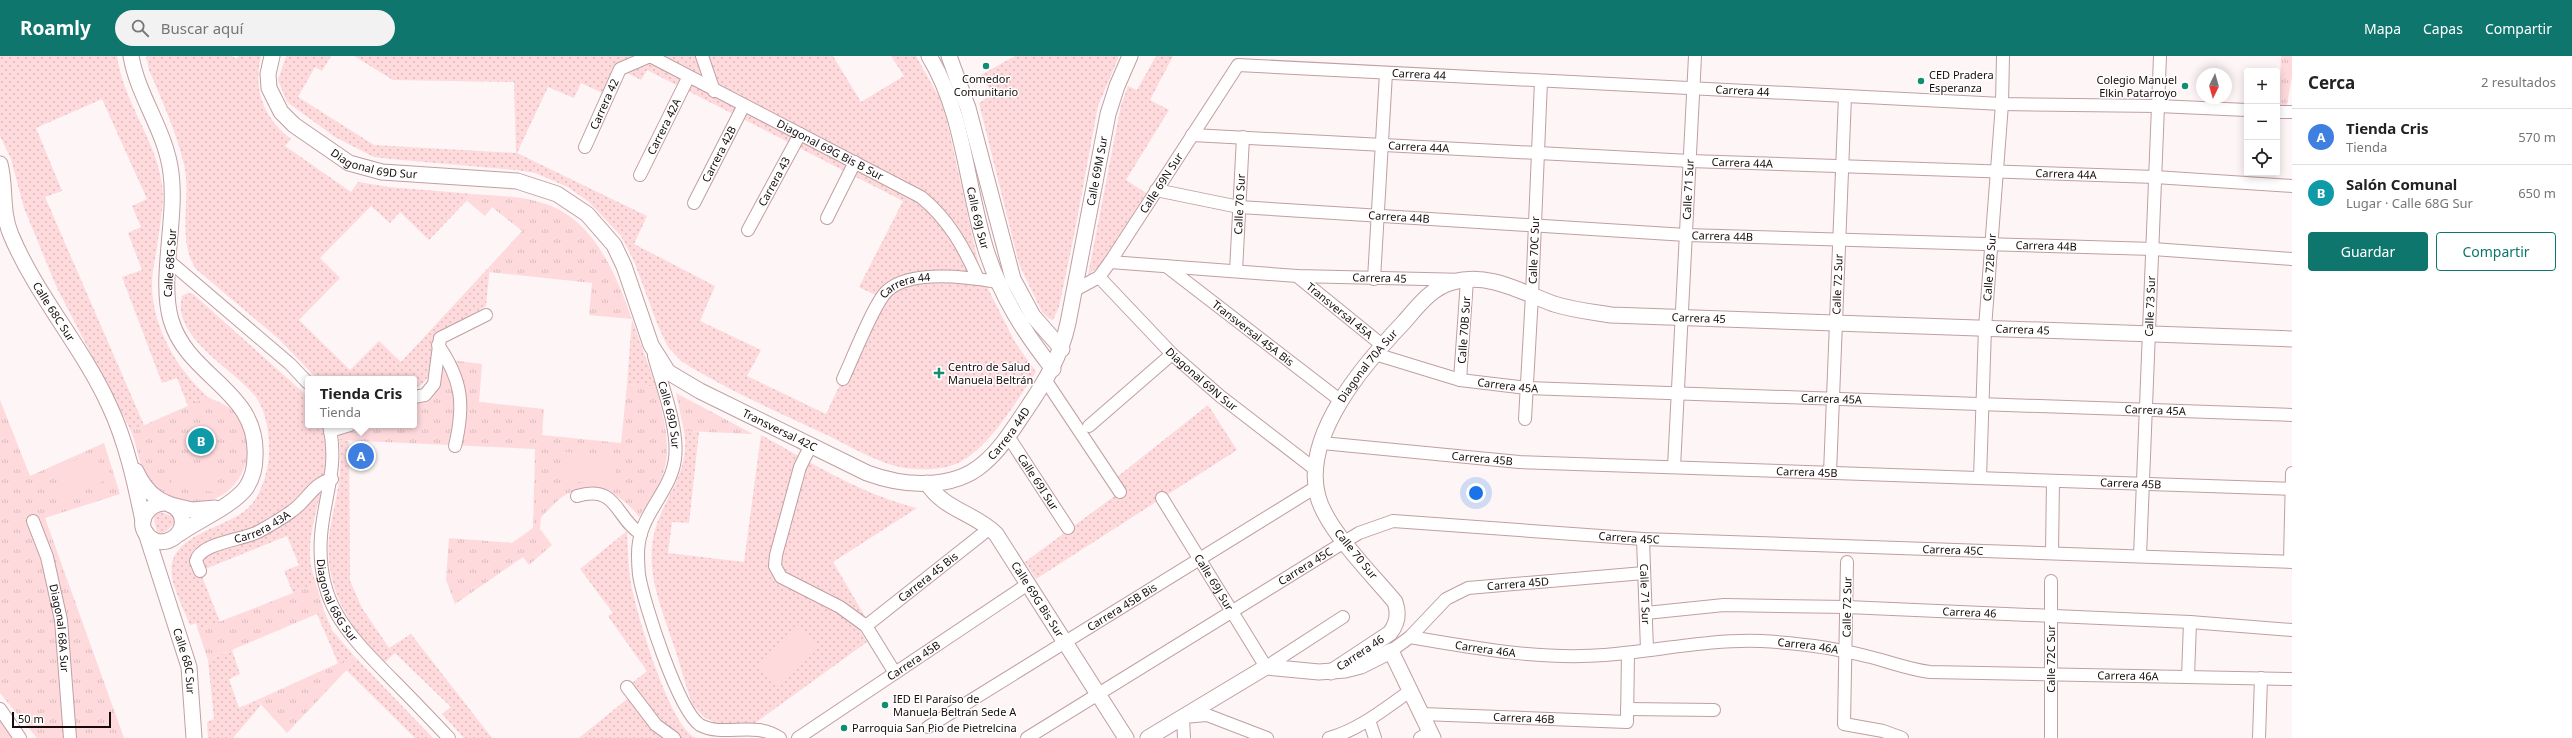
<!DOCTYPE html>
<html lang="es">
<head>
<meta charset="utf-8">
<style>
  body { margin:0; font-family:"Noto Sans",sans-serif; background:#f2f2f2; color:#222 }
  .controls { position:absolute; right:12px; top:12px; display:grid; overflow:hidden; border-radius:4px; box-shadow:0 2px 10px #0003 }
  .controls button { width:36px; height:36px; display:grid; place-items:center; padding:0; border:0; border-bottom:1px solid #e0e0e0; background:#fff; color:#222; font:20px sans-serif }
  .compass { position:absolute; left:2196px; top:12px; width:36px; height:36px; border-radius:50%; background:#fff; box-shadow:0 2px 10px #0003; rotate:185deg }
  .scale { position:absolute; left:12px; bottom:10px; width:99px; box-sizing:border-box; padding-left:4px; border:2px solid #160b0c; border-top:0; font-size:11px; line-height:14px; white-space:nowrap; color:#160b0c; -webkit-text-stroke:3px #fff; paint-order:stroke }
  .you { position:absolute; left:1476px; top:437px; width:14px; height:14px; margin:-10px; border:3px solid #fff; border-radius:50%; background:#1a73e8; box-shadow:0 0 0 6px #1a73e833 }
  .badge { display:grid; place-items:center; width:26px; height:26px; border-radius:50%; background:#0f766e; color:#fff; font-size:13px; font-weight:700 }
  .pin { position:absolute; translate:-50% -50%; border:2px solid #fff; box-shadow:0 1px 4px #0006 }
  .popup { position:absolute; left:305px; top:320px; width:112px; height:52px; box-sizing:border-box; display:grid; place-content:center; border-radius:4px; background:#fff; filter:drop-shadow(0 1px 3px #0005); font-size:13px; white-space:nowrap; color:#767676 }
  .popup b { font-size:15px; color:#222 }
  .popup::after { content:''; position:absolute; left:50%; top:100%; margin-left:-8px; border:8px solid transparent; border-top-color:#fff }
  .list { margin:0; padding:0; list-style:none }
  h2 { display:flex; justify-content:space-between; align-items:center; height:52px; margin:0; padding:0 16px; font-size:17px }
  h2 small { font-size:13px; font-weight:400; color:#767676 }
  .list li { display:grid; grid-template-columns:26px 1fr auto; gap:12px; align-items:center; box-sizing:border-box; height:56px; padding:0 16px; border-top:1px solid #e0e0e0 }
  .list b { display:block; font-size:15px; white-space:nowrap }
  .list p { margin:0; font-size:13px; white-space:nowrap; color:#767676 }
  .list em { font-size:13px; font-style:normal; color:#767676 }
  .actions { display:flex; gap:8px; padding:12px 16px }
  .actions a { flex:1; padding:9px 0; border:1px solid #0f766e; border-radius:4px; text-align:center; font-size:14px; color:#0f766e }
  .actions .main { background:#0f766e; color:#fff }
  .icon { flex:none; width:22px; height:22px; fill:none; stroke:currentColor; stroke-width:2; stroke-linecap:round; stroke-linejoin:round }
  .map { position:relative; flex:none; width:2292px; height:682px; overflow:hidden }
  header { display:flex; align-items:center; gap:24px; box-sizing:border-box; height:56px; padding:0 20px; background:#0f766e; color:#fff }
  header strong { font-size:19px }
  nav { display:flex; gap:22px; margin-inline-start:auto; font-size:14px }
  .search { width:280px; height:36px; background:#f2f2f2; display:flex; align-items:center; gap:10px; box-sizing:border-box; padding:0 14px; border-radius:22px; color:#767676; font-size:15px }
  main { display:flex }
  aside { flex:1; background:#fff }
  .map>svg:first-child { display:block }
  .grass { fill:url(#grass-dots); fill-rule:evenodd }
  .park { fill:url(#park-tufts) }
  .pitch { fill:#fedadd }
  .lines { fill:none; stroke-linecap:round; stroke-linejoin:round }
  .minor-casing { stroke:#c09fa2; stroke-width:14 }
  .tertiary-casing { stroke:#c09fa2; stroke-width:17 }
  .minor { stroke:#fff; stroke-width:12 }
  .tertiary { stroke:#fff; stroke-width:15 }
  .poi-dot { fill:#138d71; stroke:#fff; stroke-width:1.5 }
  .labels { text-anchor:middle; stroke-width:3; stroke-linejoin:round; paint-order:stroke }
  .street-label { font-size:11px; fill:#160b0c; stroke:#fff }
  .poi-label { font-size:11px; fill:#160b0c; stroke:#fff; text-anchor:start }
</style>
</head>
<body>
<header>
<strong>Roamly</strong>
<div class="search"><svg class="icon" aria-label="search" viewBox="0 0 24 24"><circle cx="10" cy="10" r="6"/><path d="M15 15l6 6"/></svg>Buscar aquí</div>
<nav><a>Mapa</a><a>Capas</a><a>Compartir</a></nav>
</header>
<main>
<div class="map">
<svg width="2292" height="682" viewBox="0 0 2292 682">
  <defs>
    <pattern id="grass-dots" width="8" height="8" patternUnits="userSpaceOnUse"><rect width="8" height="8" fill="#fedadd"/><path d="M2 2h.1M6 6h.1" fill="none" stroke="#d9babc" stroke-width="1.8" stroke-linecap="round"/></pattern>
    <pattern id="park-tufts" width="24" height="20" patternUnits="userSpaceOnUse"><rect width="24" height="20" fill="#fedadd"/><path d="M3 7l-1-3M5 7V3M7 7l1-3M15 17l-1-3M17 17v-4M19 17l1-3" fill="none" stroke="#d9babc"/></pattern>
  </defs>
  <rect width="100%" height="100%" fill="#fdf5f6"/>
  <g class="grass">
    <path d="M0 0H117C123 45 156 84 162 128 165 148 159 172 157 192 154 208 150 226 153 243 158 281 180 316 208 341L188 350 177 322 162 327 122 221 142 214 128 177 141 171 132 150 147 143 102 43 36 72 62 135 45 141 144 369 131 375 57 232 24 152 11 103 0 80Z"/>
    <path d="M146 0H232L236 3 239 0H261C253 34 263 61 291 83L285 90 351 136 358 126 389 131 473 138 429 184 400 156 390 167 371 150 320 202 340 222 299 264 350 314 379 285 401 306 490 210 486 250 435 280C430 295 436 329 414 331V323H396L386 320 378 323H317L280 284 196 213C176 184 192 142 184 108 176 76 162 44 149 14Z"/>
    <path d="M286 0H331L322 15 315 11 298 41 374 89 516 97 514 26 393 24 354 0H833L861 46 904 20 891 0H916L940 43 947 65 981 219 1015 286 1036 316C1016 345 987 397 953 409 939 414 919 414 905 412 877 407 852 391 827 379 778 356 727 334 681 305L668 291 658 270 634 205 621 180 589 146 568 131 535 117 517 114 391 103 374 101 335 81 287 46 278 24ZM621 14 641 24 647 14 903 145 859 231 881 242 826 358 747 320 761 294 700 265 715 230 634 188 647 160 517 97 548 31 574 42 581 27 609 40Z"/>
    <polygon points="1015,0 1119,0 1098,50 1075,174 1059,251 1053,264 1048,262 1042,256 1019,208 979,47 993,38 981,19"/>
    <polygon points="1156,0 1173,0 1150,44 1169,54 1126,124 1146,137 1099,210 1088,219 1121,49 1128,30 1137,34"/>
    <path d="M188 237 193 238 305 338 308 342V369H322C336 419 309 454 310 499 310 509 313 518 316 528L293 537 284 515 299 509 287 480 200 515 220 566 198 574 196 567 190 569C184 554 175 537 172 521 165 478 225 474 248 452 261 440 269 414 269 396 269 377 267 357 256 341 235 313 171 282 182 240Z"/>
    <polygon points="632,263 656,331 627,328"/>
    <polygon points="1208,349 1237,394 1036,523 1025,506 1120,436 1112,425"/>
    <path d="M684 375 699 376 689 467 672 466 668 497 744 506 761 379C812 407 860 438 917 452L833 506 866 562 857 570 867 586 755 667 720 668 705 662 693 650C686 631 681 612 675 593 663 556 645 517 654 478 663 440 691 418 684 375Z"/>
    <path d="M339 384 349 385 350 525 362 552 389 592 411 578 492 682H464L442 658 451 651 395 597 385 606C346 570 320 524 331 468 337 435 343 420 339 384Z"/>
    <polygon points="152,453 180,463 158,482"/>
    <path d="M627 475C628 494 628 514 632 533 638 561 670 672 696 682H579L632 639 627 631 647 615 608 560 613 557 580 513Z"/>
    <polygon points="324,555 332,574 354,600 338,607 317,558"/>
    <polygon points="232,594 240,618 229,623 239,652 257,644 261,649 233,682 208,682 207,666 214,663 208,604"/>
    <polygon points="357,603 433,682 415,682 346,614"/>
  </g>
  <g class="park">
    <polygon points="2281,0 2292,0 2292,21 2286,54 2279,53"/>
    <path d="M473 138C497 140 523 140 546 148 595 165 616 219 632 263L589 259 592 227 489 216 490 210 522 175 492 151 485 160 467 145Z"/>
    <path d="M443 303 482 308 479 346 544 353 542 379 621 387 627 328 656 331C663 360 674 394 661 423 656 436 646 449 639 461 621 438 598 424 569 437 559 441 549 454 541 461L540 473 552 489 529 509 523 501 455 548 446 524 449 482 512 487 533 472 535 393 339 384V377L359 369H414V347C440 352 441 321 443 303Z"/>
    <polygon points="676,337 753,378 684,375"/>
    <path d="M208 341C218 346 232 351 239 360 245 367 245 375 247 383 252 423 222 453 182 445 170 443 162 441 153 431 139 417 139 393 131 375Z"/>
    <polygon points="0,344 30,420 104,387 120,438 45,462 124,682 37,682 0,637"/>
    <polygon points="316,528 324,555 208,604 198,574"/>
    <polygon points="354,600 357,603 287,677 257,644"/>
    <polygon points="0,664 12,682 0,682"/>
  </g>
  <g class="pitch">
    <polygon points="566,396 617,400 615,429 564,425"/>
    <polygon points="96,398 105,425 62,439 53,411"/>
    <polygon points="174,408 217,413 214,436 171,431"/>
    <polygon points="799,572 817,592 776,631 757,611"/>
  </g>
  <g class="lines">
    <defs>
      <g id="minor">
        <path id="s1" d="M650 0 921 141C948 163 964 191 978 223"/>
        <polyline points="702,0 714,35"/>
        <polyline points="2277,56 2292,56"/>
        <path id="s2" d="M1192 79 1690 105 2155 121 2292 130"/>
        <path id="s3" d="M585 91 620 13 650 0"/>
        <path id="s4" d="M640 119 688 22"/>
        <path id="s5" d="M1156 134 1239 151 1686 179 2153 193 2292 203"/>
        <path id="s6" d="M694 147 744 49"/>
        <polyline points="827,162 855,106"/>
        <path id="s7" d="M748 174 800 78"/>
        <polyline points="169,205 290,308 308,327"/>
        <path id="s8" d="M1110 206 1297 220 1467 224 1460 324"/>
        <path id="s9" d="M1166 210 1341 345"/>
        <path id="s10" d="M1236 215 1243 81"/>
        <path id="s11" d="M1297 220 1382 289"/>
        <path id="s12" d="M1099 221 1172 298 1220 340 1316 414"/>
        <polyline points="1374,223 1386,17"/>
        <path id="s13" d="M1075 234 1099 221 1110 206 1238 9 2002 48 2158 50 2247 54"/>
        <path d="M438 289C462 324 465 348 455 390"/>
        <path id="s14" d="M1375 298 1460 324 1527 332 2292 359"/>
        <path id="s15" d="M654 300C662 330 679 373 675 403 671 434 644 455 639 486 637 497 638 508 639 519 644 548 678 654 700 669 725 682 754 664 780 682"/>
        <path id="s16" d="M843 323C852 304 874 247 887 235 911 213 968 221 997 226"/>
        <polyline points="1046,325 1120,436"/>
        <polyline points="414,341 425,339 434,328 440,282 486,259"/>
        <path id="s17" d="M1525 363 1532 239 1541 25"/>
        <path id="s18" d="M329 369C339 411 324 440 321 480 316 548 348 578 392 623 411 642 430 662 449 682"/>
        <polyline points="1089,370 1172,298"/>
        <polyline points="330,375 350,369"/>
        <path id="s19" d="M1008 380 1068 472"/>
        <path id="s20" d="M1322 387 1519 406 2292 433"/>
        <polyline points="811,389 800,411 776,499 775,510 781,521 840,551 866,570 895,617"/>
        <path id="s21" d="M1674 411 1695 0"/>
        <path id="s22" d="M1830 417 1845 40"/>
        <path id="s23" d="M1980 422 1985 272 2002 48 2003 0"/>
        <path d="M577 440C618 428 615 462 641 478"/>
        <path id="s24" d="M1162 442 1266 611 1343 561"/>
        <path id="s25" d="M33 465 47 501 61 564 70 682"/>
        <path id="s26" d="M1643 483 1647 594"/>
        <polyline points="2052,497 2053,425"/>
        <path id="s27" d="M2140 500 2160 0"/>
        <polyline points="2290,505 2292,417"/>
        <polyline points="1847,506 1844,668 1883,675 1902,682"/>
        <path id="s28" d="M200 515 196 505C200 487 242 484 258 476 269 470 281 463 292 455 307 445 313 427 332 423"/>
        <path id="s29" d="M1646 557 1724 549 1847 551 2190 566 2292 574"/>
        <path id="s30" d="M866 570 990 472"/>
        <path id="s31" d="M1410 581 1446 543 1468 532 1644 517"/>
        <path id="s32" d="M1391 595 1410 581C1474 592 1540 604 1605 599 1657 595 1709 583 1761 585 1796 587 1832 591 1866 600 1888 605 1907 613 1930 616L2292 623"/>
        <polyline points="2188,621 2190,566"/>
        <polyline points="627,631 656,669 674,682"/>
        <polyline points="0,653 20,682"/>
        <polyline points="1627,653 1714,654"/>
        <path id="s33" d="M1422 658 1627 666 1628 597"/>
        <polyline points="1369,664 1375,682"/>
        <path id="s34" d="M928 671 1316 431"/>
        <path id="s35" d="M798 682 1028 528"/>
        <path id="s36" d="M1027 682 1359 477 1393 465 1643 483 2292 506"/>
        <polyline points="1184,682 1183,661 1207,659 1267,682"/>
        <path d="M1329 682C1359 674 1384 653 1410 635"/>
        <polyline points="1420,682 1430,676"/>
        <polyline points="2051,682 2051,525"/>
        <polyline points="2259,682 2261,622"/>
      </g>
      <g id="tertiary">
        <path d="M131 0C138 41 166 75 171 117 177 163 159 223 171 264 188 322 259 334 255 401 255 411 252 423 246 432 231 451 198 464 179 478"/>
        <path id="s37" d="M272 0 268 18 269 32 281 56 294 69 349 107 382 116 517 125 557 138 587 158 614 189 624 210 651 289 668 316 700 335 867 417C902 430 952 435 983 408 1001 393 1013 373 1026 354 1045 326 1061 300 1068 267L1108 58 1117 30 1130 0"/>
        <path id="s38" d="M929 0C965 59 966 132 987 197 1002 242 1024 276 1053 313"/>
        <polyline points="949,0 968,52 1013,223 1033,260 1062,293"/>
        <path id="s39" d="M0 108C6 131 1 156 11 179 36 239 82 290 109 349 126 385 135 426 143 465"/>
        <path d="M136 415C141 426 147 435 157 442 165 448 177 448 181 459 188 478 164 494 149 481 134 467 148 447 165 447"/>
        <path id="s40" d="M927 427C944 454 975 457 996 478L1126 682"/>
        <polyline points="171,449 192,454 215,452"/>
        <path id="s41" d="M146 477 189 611 194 682"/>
        <path id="s42" d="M1331 616 1390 577C1397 568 1399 557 1395 546 1372 518 1327 474 1318 441 1301 380 1365 307 1404 266 1417 251 1432 231 1453 226 1489 216 1521 236 1554 248 1573 254 1592 256 1611 259L2292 283"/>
        <polyline points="1148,682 1266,611 1319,616 1345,614 1361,610 1391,595 1433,682"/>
      </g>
    </defs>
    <use href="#minor" class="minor-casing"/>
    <use href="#tertiary" class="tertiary-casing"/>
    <use href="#minor" class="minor"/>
    <use href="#tertiary" class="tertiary"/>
  </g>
  <g class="poi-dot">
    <circle cx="986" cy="10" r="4"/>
    <circle cx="1921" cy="25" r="4"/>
    <circle cx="2185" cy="30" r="4"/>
    <path d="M937 311h4v4h4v4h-4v4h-4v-4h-4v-4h4z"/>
    <circle cx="885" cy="649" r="4"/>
    <circle cx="844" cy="672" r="4"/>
  </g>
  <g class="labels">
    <g class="street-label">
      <text dy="4" stroke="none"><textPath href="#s13" startOffset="462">Carrera 44</textPath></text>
      <text dy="4" stroke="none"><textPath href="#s13" startOffset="786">Carrera 44</textPath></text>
      <text dy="4" stroke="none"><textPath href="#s3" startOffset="47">Carrera 42</textPath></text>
      <text dy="4" stroke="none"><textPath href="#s4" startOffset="54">Carrera 42A</textPath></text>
      <text dy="4" stroke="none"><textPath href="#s2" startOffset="227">Carrera 44A</textPath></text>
      <text dy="4" stroke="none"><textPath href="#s1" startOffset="203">Diagonal 69G Bis B Sur</textPath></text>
      <text dy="4" stroke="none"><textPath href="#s6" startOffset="55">Carrera 42B</textPath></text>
      <text dy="4" stroke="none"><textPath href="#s37" startOffset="169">Diagonal 69D Sur</textPath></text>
      <text dy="4" stroke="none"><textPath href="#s2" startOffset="551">Carrera 44A</textPath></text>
      <text dy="4" stroke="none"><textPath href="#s37" startOffset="1238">Calle 69M Sur</textPath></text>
      <text dy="4" stroke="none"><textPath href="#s2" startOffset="875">Carrera 44A</textPath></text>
      <text dy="4" stroke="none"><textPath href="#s7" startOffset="55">Carrera 43</textPath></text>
      <text dy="4" stroke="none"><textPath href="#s13" startOffset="140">Calle 69N Sur</textPath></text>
      <text dy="4" stroke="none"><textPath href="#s21" startOffset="278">Calle 71 Sur</textPath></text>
      <text dy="4" stroke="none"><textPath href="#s10" startOffset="67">Calle 70 Sur</textPath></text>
      <text dy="4" stroke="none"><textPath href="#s38" startOffset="170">Calle 69J Sur</textPath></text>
      <text dy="4" stroke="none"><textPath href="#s5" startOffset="245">Carrera 44B</textPath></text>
      <text dy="4" stroke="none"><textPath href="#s5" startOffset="569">Carrera 44B</textPath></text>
      <text dy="4" stroke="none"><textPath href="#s5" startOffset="893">Carrera 44B</textPath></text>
      <text dy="4" stroke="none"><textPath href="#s17" startOffset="169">Calle 70C Sur</textPath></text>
      <text transform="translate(170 207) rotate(-86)" y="4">Calle 68G Sur</text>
      <text dy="4" stroke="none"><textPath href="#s23" startOffset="211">Calle 72B Sur</textPath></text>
      <text dy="4" stroke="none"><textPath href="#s8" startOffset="270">Carrera 45</textPath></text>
      <text dy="4" stroke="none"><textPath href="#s22" startOffset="189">Calle 72 Sur</textPath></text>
      <text dy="4" stroke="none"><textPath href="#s16" startOffset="118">Carrera 44</textPath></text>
      <text dy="4" stroke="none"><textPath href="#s27" startOffset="250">Calle 73 Sur</textPath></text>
      <text dy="4" stroke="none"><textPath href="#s11" startOffset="55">Transversal 45A</textPath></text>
      <text dy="4" stroke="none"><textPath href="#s39" startOffset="160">Calle 68C Sur</textPath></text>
      <text dy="4" stroke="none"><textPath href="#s42" startOffset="753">Carrera 45</textPath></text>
      <text transform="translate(1464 274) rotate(-86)" y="4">Calle 70B Sur</text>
      <text dy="4" stroke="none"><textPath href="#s42" startOffset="1077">Carrera 45</textPath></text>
      <text dy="4" stroke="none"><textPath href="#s9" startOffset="110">Transversal 45A Bis</textPath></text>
      <text dy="4" stroke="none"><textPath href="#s42" startOffset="380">Diagonal 70A Sur</textPath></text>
      <text dy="4" stroke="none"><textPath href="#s12" startOffset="145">Diagonal 69N Sur</textPath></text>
      <text dy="4" stroke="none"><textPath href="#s14" startOffset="137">Carrera 45A</textPath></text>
      <text dy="4" stroke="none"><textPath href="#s14" startOffset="461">Carrera 45A</textPath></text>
      <text dy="4" stroke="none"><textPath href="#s14" startOffset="785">Carrera 45A</textPath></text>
      <text dy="4" stroke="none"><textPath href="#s15" startOffset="61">Calle 69D Sur</textPath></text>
      <text dy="4" stroke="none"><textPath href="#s37" startOffset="698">Transversal 42C</textPath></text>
      <text dy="4" stroke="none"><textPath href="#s37" startOffset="957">Carrera 44D</textPath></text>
      <text dy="4" stroke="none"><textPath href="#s20" startOffset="161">Carrera 45B</textPath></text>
      <text dy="4" stroke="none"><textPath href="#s20" startOffset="486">Carrera 45B</textPath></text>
      <text dy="4" stroke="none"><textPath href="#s19" startOffset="55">Calle 69I Sur</textPath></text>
      <text dy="4" stroke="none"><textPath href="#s20" startOffset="810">Carrera 45B</textPath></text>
      <text dy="4" stroke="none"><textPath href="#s28" startOffset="87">Carrera 43A</textPath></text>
      <text dy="4" stroke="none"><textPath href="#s36" startOffset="663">Carrera 45C</textPath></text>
      <text dy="4" stroke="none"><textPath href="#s36" startOffset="987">Carrera 45C</textPath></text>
      <text transform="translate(1356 498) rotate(51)" y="4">Calle 70 Sur</text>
      <text dy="4" stroke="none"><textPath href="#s36" startOffset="327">Carrera 45C</textPath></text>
      <text dy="4" stroke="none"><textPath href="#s30" startOffset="79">Carrera 45 Bis</textPath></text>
      <text dy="4" stroke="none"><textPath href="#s24" startOffset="99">Calle 69J Sur</textPath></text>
      <text dy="4" stroke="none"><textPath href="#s31" startOffset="127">Carrera 45D</textPath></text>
      <text dy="4" stroke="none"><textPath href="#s26" startOffset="55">Calle 71 Sur</textPath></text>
      <text dy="4" stroke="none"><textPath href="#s18" startOffset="180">Diagonal 68G Sur</textPath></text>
      <text dy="4" stroke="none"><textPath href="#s40" startOffset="164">Calle 69G Bis Sur</textPath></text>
      <text dy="4" stroke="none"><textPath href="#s34" startOffset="228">Carrera 45B Bis</textPath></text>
      <text transform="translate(1847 551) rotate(-89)" y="4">Calle 72 Sur</text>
      <text dy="4" stroke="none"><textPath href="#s29" startOffset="324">Carrera 46</textPath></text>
      <text dy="4" stroke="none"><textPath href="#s25" startOffset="111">Diagonal 68A Sur</textPath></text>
      <text dy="4" stroke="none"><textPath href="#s32" startOffset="424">Carrera 46A</textPath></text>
      <text dy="4" stroke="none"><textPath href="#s32" startOffset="100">Carrera 46A</textPath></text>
      <text dy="4" stroke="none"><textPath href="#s42" startOffset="35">Carrera 46</textPath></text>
      <text transform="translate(2051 603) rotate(-90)" y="4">Calle 72C Sur</text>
      <text dy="4" stroke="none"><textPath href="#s41" startOffset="134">Calle 68C Sur</textPath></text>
      <text dy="4" stroke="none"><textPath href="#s35" startOffset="139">Carrera 45B</textPath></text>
      <text dy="4" stroke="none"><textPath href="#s32" startOffset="747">Carrera 46A</textPath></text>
      <text dy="4" stroke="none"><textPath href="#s33" startOffset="102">Carrera 46B</textPath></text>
    </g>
    <g class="poi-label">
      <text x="1929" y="23">CED Pradera<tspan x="1929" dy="13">Esperanza</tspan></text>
      <text x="986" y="27" text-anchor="middle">Comedor<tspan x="986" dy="13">Comunitario</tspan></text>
      <text x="2177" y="28" text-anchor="end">Colegio Manuel<tspan x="2177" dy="13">Elkin Patarroyo</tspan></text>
      <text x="948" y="315">Centro de Salud<tspan x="948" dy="13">Manuela Beltrán</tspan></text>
      <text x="893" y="647">IED El Paraíso de<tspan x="893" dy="13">Manuela Beltran Sede A</tspan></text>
      <text x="852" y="676">Parroquia San Pio de Pietrelcina</text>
    </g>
  </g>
</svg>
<div class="controls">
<button>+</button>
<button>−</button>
<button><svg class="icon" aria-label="locate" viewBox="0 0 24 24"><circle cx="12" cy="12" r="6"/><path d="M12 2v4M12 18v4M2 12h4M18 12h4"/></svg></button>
</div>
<svg class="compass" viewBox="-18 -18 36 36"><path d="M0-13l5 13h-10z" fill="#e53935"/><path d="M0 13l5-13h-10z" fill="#767676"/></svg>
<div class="scale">50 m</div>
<div class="you"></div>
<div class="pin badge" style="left:361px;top:400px;background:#3f7fe0">A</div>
<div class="popup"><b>Tienda Cris</b>Tienda</div>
<div class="pin badge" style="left:201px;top:385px;background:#0f9aa8">B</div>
</div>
<aside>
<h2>Cerca<small>2 resultados</small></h2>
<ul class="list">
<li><span class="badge" style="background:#3f7fe0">A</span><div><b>Tienda Cris</b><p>Tienda</p></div><em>570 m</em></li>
<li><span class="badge" style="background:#0f9aa8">B</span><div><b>Salón Comunal</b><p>Lugar · Calle 68G Sur</p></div><em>650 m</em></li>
</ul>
<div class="actions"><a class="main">Guardar</a><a>Compartir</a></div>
</aside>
</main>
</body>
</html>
